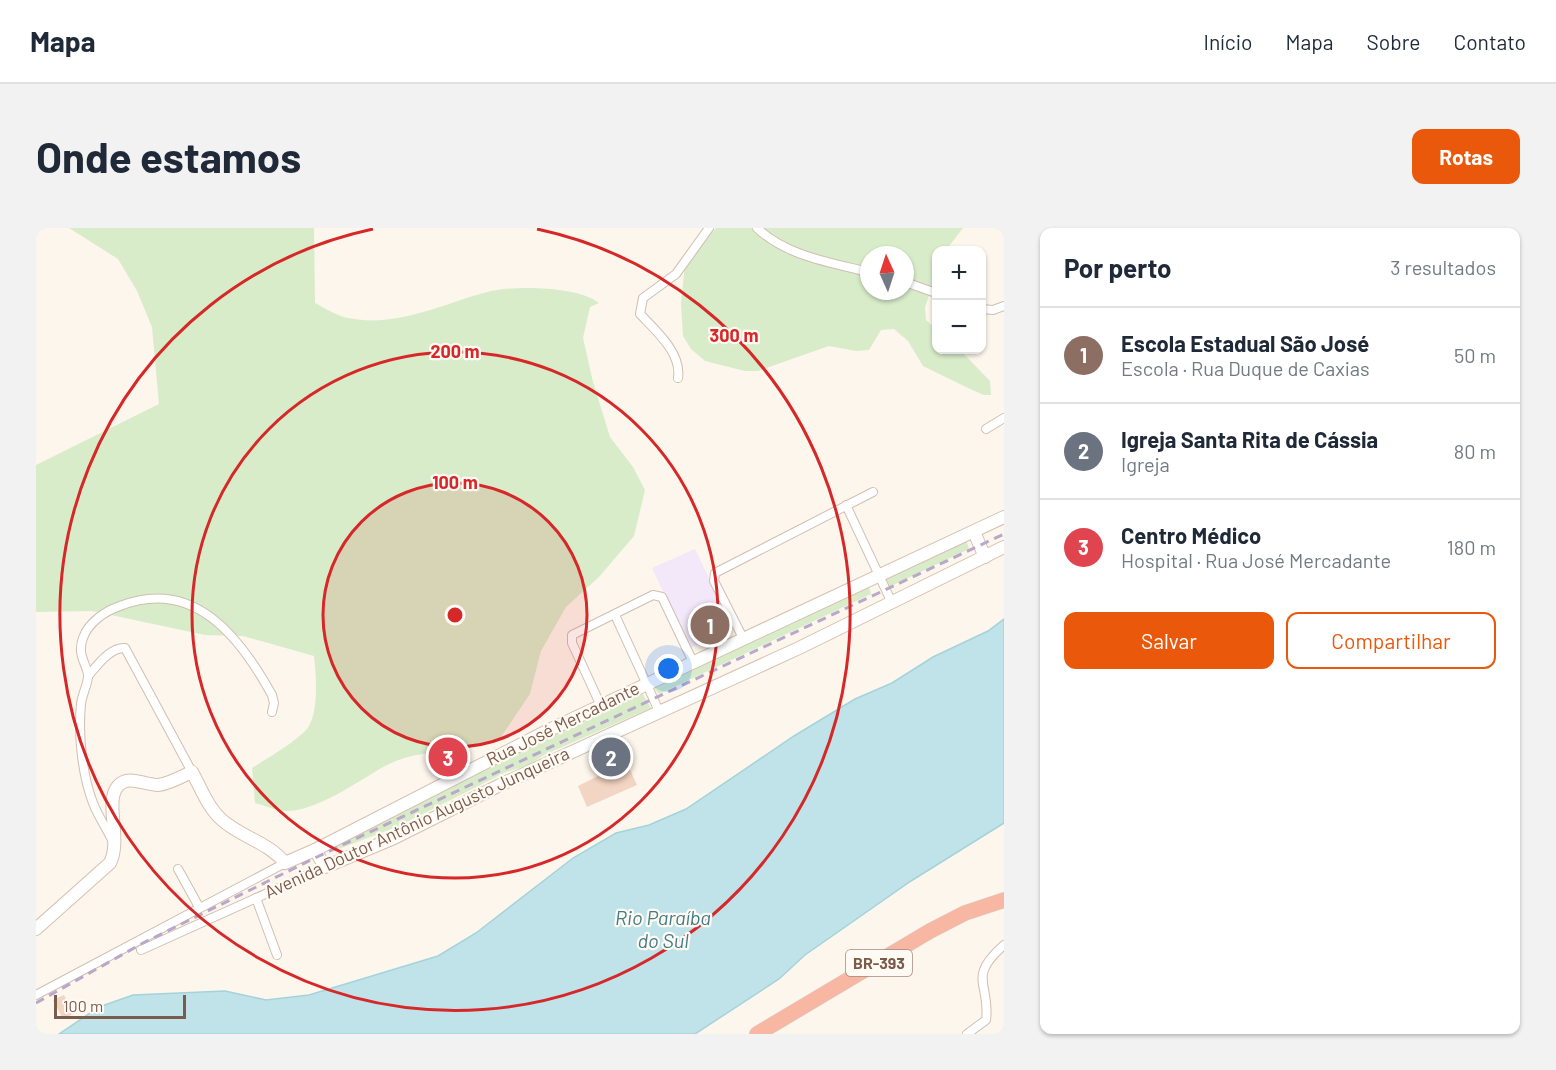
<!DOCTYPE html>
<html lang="pt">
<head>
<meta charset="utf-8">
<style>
  body { margin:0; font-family:Barlow,sans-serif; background:#f2f2f3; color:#1f2937 }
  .controls { position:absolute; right:18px; top:18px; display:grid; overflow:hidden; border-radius:12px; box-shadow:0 2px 4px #0004 }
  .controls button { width:54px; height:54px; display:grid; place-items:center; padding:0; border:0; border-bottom:2px solid #e0e1e3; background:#fff; color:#1f2937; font:30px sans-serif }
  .compass { position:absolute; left:824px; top:18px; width:54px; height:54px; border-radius:50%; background:#fff; box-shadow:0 2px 4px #0004; rotate:357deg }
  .scale { position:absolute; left:18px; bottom:15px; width:132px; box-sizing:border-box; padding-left:6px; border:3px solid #7a5c4d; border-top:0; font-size:16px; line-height:21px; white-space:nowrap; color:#7a5c4d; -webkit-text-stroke:4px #fffaf3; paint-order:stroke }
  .you { position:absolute; left:633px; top:441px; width:21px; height:21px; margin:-15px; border:4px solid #fff; border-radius:50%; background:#1a73e8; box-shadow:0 0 0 9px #1a73e833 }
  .badge { display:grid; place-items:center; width:39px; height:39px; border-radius:50%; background:#ea580c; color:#fff; font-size:20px; font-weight:700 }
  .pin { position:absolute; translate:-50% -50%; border:3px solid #fff; box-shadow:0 2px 6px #0006 }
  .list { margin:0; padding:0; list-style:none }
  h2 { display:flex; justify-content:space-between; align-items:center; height:78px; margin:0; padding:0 24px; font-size:26px }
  h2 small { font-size:20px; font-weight:400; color:#747a83 }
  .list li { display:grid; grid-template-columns:39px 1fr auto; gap:18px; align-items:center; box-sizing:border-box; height:96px; padding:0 24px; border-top:2px solid #e0e1e3 }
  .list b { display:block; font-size:22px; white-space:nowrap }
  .list p { margin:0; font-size:20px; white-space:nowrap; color:#747a83 }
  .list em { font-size:20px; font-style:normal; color:#747a83 }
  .actions { display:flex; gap:12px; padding:18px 24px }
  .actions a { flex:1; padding:14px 0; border:2px solid #ea580c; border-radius:12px; text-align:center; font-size:21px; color:#ea580c }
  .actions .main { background:#ea580c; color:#fff }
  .map { position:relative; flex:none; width:968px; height:806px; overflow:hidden; border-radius:12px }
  header { display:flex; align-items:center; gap:36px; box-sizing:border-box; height:84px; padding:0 30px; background:#fff; border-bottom:2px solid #e0e1e3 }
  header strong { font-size:28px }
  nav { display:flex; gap:33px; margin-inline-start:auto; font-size:21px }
  .intro { display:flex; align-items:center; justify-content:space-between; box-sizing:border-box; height:144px; padding:0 36px }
  h1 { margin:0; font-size:42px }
  .button { padding:15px 27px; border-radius:12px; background:#ea580c; color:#fff; font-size:21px; font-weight:700 }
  main { display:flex; gap:36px; padding:0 36px }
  aside { flex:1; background:#fff; border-radius:12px; box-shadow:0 2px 4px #0004 }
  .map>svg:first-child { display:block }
  .education { fill:#f3e8fa }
  .green { fill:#d8ecc9; fill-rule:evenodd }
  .water { fill:#bfe3e8; stroke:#a5d3da; stroke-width:1.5 }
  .building { fill:#f3d5c3 }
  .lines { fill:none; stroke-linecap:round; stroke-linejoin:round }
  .street-casing { stroke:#d1beb0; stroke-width:10 }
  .secondary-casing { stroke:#d6c0b0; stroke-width:14 }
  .highway-casing { stroke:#dad1cd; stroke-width:16 }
  .street { stroke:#fff; stroke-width:8 }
  .secondary { stroke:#fff; stroke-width:12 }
  .highway { stroke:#f7b7a3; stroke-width:15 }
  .rail { stroke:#b9a8c9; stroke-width:3; stroke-dasharray:9 6; stroke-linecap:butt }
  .ring { fill:none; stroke:#d62828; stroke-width:3 }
  .labels { text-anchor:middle; stroke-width:4.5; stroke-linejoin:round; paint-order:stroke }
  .shield { fill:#fffaf3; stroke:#a28b7f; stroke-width:1.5 }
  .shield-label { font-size:16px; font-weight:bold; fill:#7a5c4d }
  .street-label { font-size:18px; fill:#7a5c4d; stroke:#fffaf3 }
  .water-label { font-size:20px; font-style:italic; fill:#437c86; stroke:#fffaf3 }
  .centre { fill:#d62828; stroke:#fffaf3; stroke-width:3 }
  .ring-label { font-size:18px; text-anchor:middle; font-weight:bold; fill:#d62828; stroke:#fffaf3; stroke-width:4.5; stroke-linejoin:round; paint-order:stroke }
</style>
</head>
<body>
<header>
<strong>Mapa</strong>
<nav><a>Início</a><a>Mapa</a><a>Sobre</a><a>Contato</a></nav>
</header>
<div class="intro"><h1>Onde estamos</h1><a class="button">Rotas</a></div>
<main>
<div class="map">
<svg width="968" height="806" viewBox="0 0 968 806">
  <rect width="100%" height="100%" fill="#fdf6ec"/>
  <polygon class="education" points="659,321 697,400 654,420 616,340"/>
  <g class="green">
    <path d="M33 0H278L279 75C289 80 301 88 312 90 361 100 406 76 451 64 476 57 543 58 563 75L554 79 547 110 557 154 574 209 597 239 609 262 598 308 563 349 530 379 505 423 494 466 465 509 428 519 408 520 410 523C387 525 368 528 347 539 321 554 281 583 250 583 240 583 228 577 219 575L216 540C230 531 265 511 273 498 283 480 280 447 278 428L207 408 169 407 56 383 0 384V237L123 176 116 99 101 63 82 31Z"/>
    <path d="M680 0H927L910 22H900V48L889 79 890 92 900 101V122H924L954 153 955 167H948L934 161 887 138 872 113 858 101 845 102 833 122 820 123 793 118 722 143H709L669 133 655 121 647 108 645 75 649 36ZM833 27H869V63H833Z"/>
    <polygon points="930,311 933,321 851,360 844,349"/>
    <polygon points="832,356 835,366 623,466 614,456"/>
    <polygon points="604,462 615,480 508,527 493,537 470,544 363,598 300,622 292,615"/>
  </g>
  <polygon class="water" points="968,391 968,595 875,653 769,727 743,751 659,806 23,806 63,779 97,767 189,763 230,772 273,767 402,728 440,705 537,630 580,605 613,597 650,581 758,508 819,471 856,455 897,429 952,403"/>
  <g class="building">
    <polygon points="581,513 601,557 551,579 542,558 566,546 559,523"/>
    <polygon points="28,767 37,786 27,791 17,772"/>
  </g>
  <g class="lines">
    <defs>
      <g id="street">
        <path d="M721 0C750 28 796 35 833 44"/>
        <polyline points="869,54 900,65"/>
        <polyline points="945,81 957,82 968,78"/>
        <path d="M642 150C646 125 619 102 604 86L607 70 640 46 673 0"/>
        <polyline points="950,201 968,190"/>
        <polyline points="810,277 856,375"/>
        <polyline points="579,387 623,483"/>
        <polyline points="707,410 678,353 679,345 837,264"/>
        <path d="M52 448C61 438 74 419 89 420L156 544"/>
        <polyline points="565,478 536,415 536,407 617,367 626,369 657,434"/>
        <path d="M76 612C70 599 62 588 57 575 46 546 42 507 45 476 46 467 51 458 52 449 53 439 40 428 47 410 52 395 69 383 84 378 158 349 204 409 236 467L238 475 236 484"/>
        <polyline points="142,641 163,679"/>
        <polyline points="220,670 241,727"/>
        <polyline points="105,722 289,639"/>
        <polyline points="0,767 249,635"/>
        <path d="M931 806 950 792C955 756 930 750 968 717"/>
      </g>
      <g id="secondary">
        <polyline points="938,304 949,329"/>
        <polyline points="279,622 289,639 358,610 464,557 763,420 968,319"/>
        <path d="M0 701 74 635C86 612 68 573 82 558 92 546 109 557 122 557 133 556 146 548 156 544 165 560 172 580 186 592 205 609 232 614 249 635L279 622 513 502 968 289"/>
      </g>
      <polyline id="highway" points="721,806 894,703 929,685 968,672"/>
    </defs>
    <use href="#street" class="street-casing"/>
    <use href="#secondary" class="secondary-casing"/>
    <use href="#highway" class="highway-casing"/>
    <use href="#street" class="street"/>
    <use href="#secondary" class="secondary"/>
    <use href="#highway" class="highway"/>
    <polyline class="rail" points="0,775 107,715 283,628 968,306"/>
  </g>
  <circle cx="419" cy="387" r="132" fill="#d62828" fill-opacity=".12"/>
  <g class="ring">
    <circle cx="419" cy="387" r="132"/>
    <circle cx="419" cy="387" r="263"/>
    <path d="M501 1A395 395 0 1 1 337 1"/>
  </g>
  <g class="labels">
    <rect class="shield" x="810" y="722" width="66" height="26" rx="4.5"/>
    <g class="shield-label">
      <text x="843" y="741">BR-393</text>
    </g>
    <g class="street-label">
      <text transform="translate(527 496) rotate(-26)" y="6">Rua José Mercadante</text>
      <text transform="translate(381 595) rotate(-25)" y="6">Avenida Doutor Antônio Augusto Junqueira</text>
    </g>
    <g class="water-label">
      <text x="627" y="697">Rio Paraíba<tspan x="627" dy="23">do Sul</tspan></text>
    </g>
  </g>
  <circle cx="419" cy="387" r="9" class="centre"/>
  <g class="ring-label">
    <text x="698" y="114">300 m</text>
    <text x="419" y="130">200 m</text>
    <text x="419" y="261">100 m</text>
  </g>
</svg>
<div class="controls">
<button>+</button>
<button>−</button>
</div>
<svg class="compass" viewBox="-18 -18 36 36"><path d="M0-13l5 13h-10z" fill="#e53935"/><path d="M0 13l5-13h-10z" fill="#747a83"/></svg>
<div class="scale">100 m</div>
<div class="you"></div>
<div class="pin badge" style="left:674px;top:397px;background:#8d6e63">1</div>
<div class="pin badge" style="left:575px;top:529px;background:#6b7280">2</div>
<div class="pin badge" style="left:412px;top:529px;background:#e0444e">3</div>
</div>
<aside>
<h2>Por perto<small>3 resultados</small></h2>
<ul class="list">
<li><span class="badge" style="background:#8d6e63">1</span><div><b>Escola Estadual São José</b><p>Escola · Rua Duque de Caxias</p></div><em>50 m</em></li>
<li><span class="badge" style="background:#6b7280">2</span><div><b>Igreja Santa Rita de Cássia</b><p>Igreja</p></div><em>80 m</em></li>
<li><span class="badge" style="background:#e0444e">3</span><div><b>Centro Médico</b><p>Hospital · Rua José Mercadante</p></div><em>180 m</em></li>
</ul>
<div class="actions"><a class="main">Salvar</a><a>Compartilhar</a></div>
</aside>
</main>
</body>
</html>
